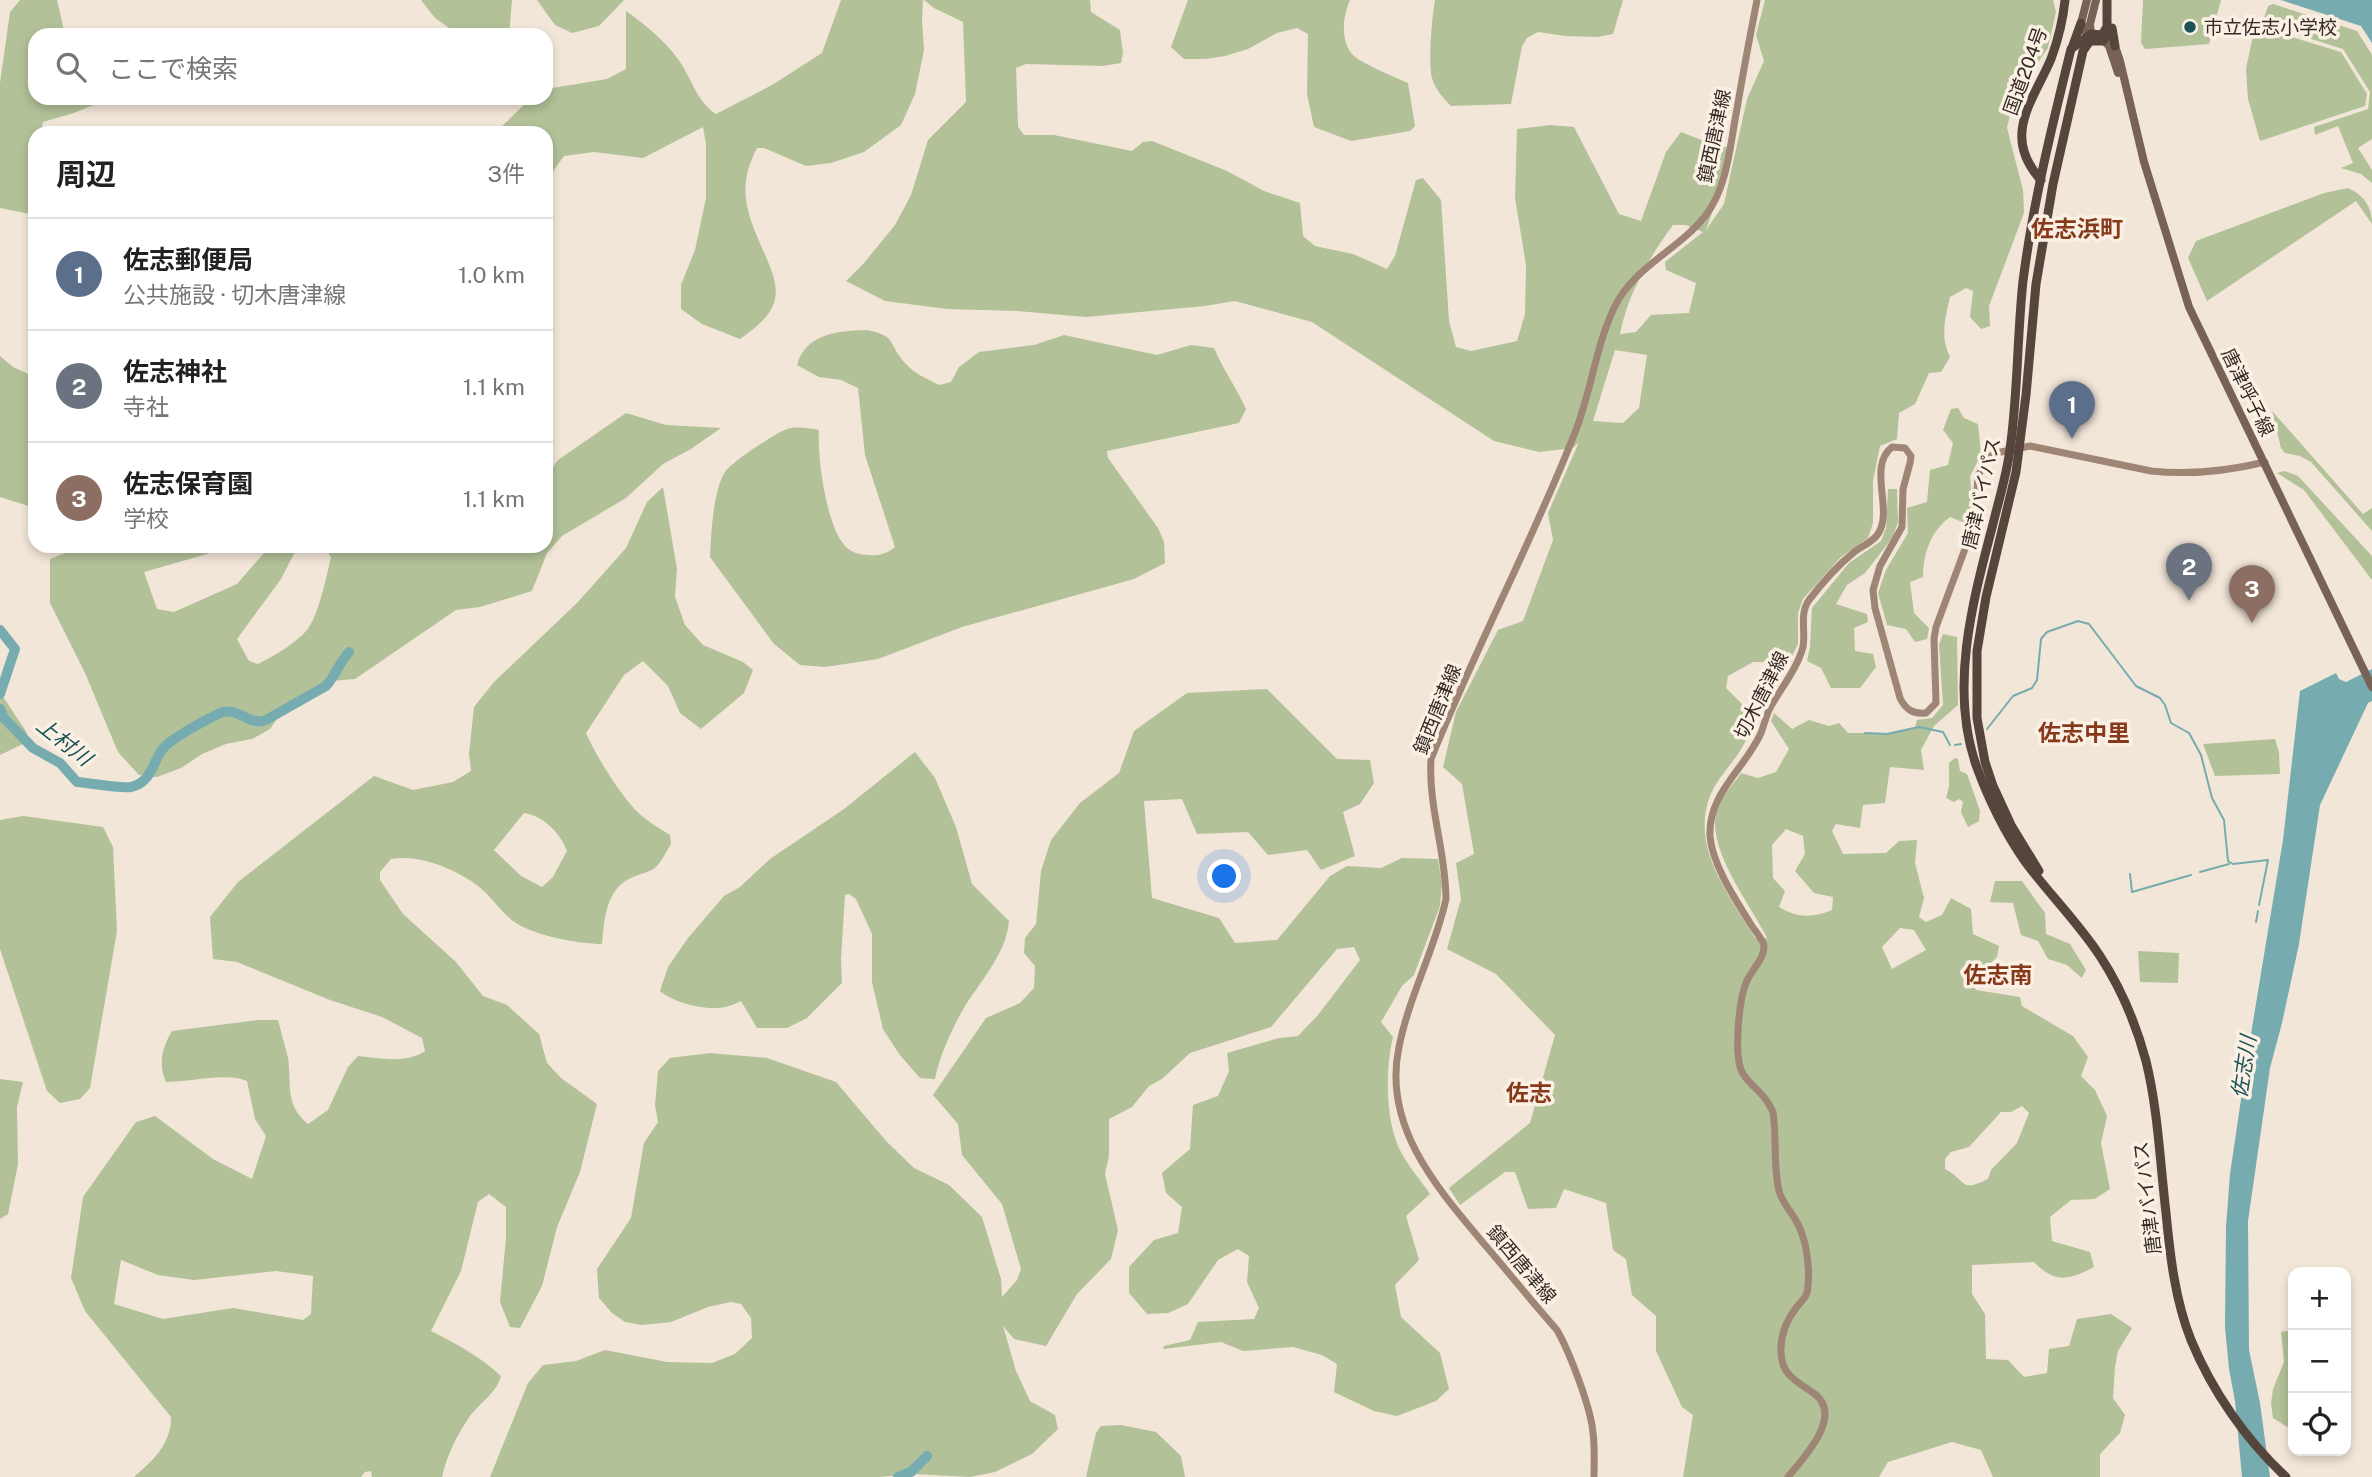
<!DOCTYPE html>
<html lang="ja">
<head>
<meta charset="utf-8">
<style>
  body { margin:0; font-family:"Public Sans","Noto Sans JP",sans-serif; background:#f6f6f6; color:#222 }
  .controls { position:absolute; right:21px; bottom:21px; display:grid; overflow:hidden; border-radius:14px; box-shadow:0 4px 10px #0003 }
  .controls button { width:63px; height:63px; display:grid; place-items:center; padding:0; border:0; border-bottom:2px solid #e0e0e0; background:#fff; color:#222; font:35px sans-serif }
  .you { position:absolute; left:1225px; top:877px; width:24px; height:24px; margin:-18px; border:5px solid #fff; border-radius:50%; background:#1a73e8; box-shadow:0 0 0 10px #1a73e833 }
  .badge { display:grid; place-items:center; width:46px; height:46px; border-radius:50%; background:#1a5258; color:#fff; font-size:23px; font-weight:700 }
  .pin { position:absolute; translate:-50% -58px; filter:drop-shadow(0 2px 4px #0008) }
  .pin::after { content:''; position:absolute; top:37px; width:24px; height:21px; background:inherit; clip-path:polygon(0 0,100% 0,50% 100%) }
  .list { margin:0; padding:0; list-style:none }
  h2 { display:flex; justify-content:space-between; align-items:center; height:91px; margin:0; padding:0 28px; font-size:30px }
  h2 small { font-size:23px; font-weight:400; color:#767676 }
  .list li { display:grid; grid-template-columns:46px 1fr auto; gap:21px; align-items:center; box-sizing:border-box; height:112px; padding:0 28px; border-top:2px solid #e0e0e0 }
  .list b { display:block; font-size:26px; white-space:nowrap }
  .list p { margin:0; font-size:23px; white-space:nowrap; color:#767676 }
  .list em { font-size:23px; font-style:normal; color:#767676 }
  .icon { flex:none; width:38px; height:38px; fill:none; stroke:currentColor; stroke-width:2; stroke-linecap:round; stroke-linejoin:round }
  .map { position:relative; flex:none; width:2372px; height:1477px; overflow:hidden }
  .search { position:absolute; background:#fff; box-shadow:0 4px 10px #0003; left:28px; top:28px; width:525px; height:77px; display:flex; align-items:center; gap:18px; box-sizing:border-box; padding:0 24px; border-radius:21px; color:#767676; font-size:26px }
  .panel { position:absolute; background:#fff; box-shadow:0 4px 10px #0003; left:28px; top:126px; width:525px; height:427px; border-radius:21px }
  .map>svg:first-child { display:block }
  .green { fill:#b2c198; fill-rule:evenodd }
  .water { fill:#76abb0 }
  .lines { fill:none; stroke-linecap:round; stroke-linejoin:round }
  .stream { stroke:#76abb0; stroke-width:2 }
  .river { stroke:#76abb0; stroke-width:10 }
  .secondary { stroke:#9e8575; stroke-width:7 }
  .primary { stroke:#786256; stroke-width:8 }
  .highway { stroke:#56453c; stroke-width:9 }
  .poi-dot { fill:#1a5258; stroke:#faf0e4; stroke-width:2.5 }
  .labels { text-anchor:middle; stroke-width:7; stroke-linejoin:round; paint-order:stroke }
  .poi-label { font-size:19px; fill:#352b26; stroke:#faf0e4; text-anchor:start }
  .street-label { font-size:19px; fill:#352b26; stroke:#faf0e4 }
  .water-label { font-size:21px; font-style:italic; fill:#1a5258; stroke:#faf0e4 }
  .quarter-label { font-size:23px; font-weight:bold; fill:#87391c; stroke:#faf0e4 }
</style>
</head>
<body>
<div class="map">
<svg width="2372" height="1477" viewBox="0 0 2372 1477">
  <rect width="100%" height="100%" fill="#f2e6d8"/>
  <g class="green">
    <polygon points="20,0 57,0 65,35 35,35 35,98 100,98 98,103 74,113 43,122 41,133 35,133 35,215 0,208 0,83 10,12"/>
    <polygon points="421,0 512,0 509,35 459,35 435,18"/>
    <polygon points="537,0 624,0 599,26 572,33 555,25"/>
    <path d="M841 0H923L922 20 924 50 915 94 901 125 864 152 831 163 806 166 764 148H757C735 190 748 216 766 257 771 269 778 284 775 299 771 317 754 329 740 339L702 324 681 309V285L695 250 706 198V144L703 127 643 158 594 152 564 156 551 174 546 196V133H495L531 98H546V89L607 79 626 69V11C646 25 669 44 682 65 693 83 698 102 716 114L772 85 822 53Z"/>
    <path d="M924 0H1090L1091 12 1120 30 1123 53 1121 63 1103 66 1026 64 1016 68 1018 127 1024 135H1054L1132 151 1143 142 1152 141 1227 171 1264 191 1300 203 1303 236 1315 246 1353 254 1387 269 1395 256 1416 180 1423 178 1441 200 1449 321 1456 347 1471 351 1517 341 1525 314 1526 265 1515 198 1517 129 1550 125 1574 127 1619 214 1641 221 1666 152 1681 132 1709 143 1734 149 1706 230 1724 204 1747 99 1764 61 1756 35 1765 0H2053L2056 12 2048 48 2014 96 2007 128 2023 190 2024 213 1989 306 1990 326 1981 329 1970 317 1973 291 1966 288 1950 297C1945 319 1940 337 1950 357L1941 372 1929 373 1915 404 1899 413 1897 439 1880 446 1873 481V523L1868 538 1841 557 1803 599 1798 613V644L1789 662H1753L1728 676 1726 688 1754 716C1751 725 1749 734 1745 742 1736 761 1718 776 1710 796 1690 848 1730 896 1755 938H1767C1751 905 1705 848 1717 810 1720 797 1734 784 1741 773L1758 778 1776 772 1789 749 1771 721 1774 713 1792 729 1809 720 1829 726 1839 723 1848 733H1886L1915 727 1917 720 1932 718 1943 705 1939 645 1943 634 1957 637 1958 705 1934 726 1921 750 1924 770 1890 767 1885 803 1863 805 1860 828 1836 824 1832 831 1843 854 1886 853 1899 841 1917 840 1915 863 1924 898 1919 917 1926 922 1942 915 1951 898 1971 909 1973 934 1999 946 1997 957 1972 982 1976 990 2020 997 2022 1006 2073 1036 2088 1057 2081 1076 2095 1090 2107 1116 2101 1143 2110 1189 2095 1199 2071 1200 2050 1217 2052 1241 2090 1252 2094 1267C2069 1280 2055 1284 2034 1262L1972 1265V1294L1985 1314 1986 1359 2008 1360 2024 1377 2047 1373 2049 1349 2069 1346 2077 1319 2111 1314 2132 1328 2118 1351 2115 1367 2113 1398 2125 1415 2120 1433 2100 1454V1477H1993L1981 1450 1952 1442 1888 1462 1879 1477H1683L1693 1415 1682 1407 1656 1351V1316L1632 1295 1626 1259 1613 1250 1606 1203 1564 1189 1556 1208 1528 1209 1515 1172H1505L1460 1205 1449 1188 1530 1123 1555 1035 1496 974 1447 949 1461 899 1456 863 1474 854 1462 784 1443 767 1456 712 1498 630 1523 621 1553 540 1548 513 1579 442 1573 448 1539 452 1494 441 1312 322 1235 301 1205 306 1086 317 1017 311 947 309 885 301 846 281 864 263 895 225 911 195 928 140 966 102 963 22 934 8ZM1673 225H1686L1703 232 1665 262 1666 270 1696 283 1689 313 1651 315 1636 332 1620 334C1628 293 1649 258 1673 225ZM1615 350 1647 355 1639 408 1623 423 1593 421ZM1786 829 1803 836 1805 854 1795 871 1814 893 1833 897 1832 910C1812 918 1797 918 1779 907L1785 891 1773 878 1772 845ZM1900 928 1914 930 1926 950 1892 969 1882 947ZM2022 1106 2029 1113 2017 1143 1991 1170 1988 1179C1959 1193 1968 1181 1945 1169V1159L1951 1152 1969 1147 2001 1112H2011Z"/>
    <path d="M1188 0H1350C1343 16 1340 39 1352 54 1358 62 1397 78 1408 83L1415 126 1410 131 1351 141 1314 127 1307 94 1308 34 1297 28 1277 33 1248 49 1225 56 1206 59H1184L1171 47Z"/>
    <path d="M1435 0H1623L1613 34 1597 37 1565 36 1538 32 1527 38 1522 46 1511 104 1451 106C1443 98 1435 89 1432 78 1428 62 1432 17 1435 0Z"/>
    <polygon points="2143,0 2221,0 2209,44 2145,49 2141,43"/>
    <polygon points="2273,4 2357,31 2372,55 2372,139 2358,148 2372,170 2372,183 2361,174 2341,168 2353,163 2338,126 2315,135 2314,127 2368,109 2370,92 2343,49 2267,25 2264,18 2268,6"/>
    <polygon points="2255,26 2341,52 2367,94 2365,106 2260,141 2248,99 2246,69"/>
    <path d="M2348 188C2364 195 2372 207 2372 224L2356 201 2207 301 2188 258 2196 241 2324 193Z"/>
    <path d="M867 330C898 336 887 344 906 364 915 374 927 379 939 385L951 382 959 367 979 352 1034 345 1064 335 1157 355 1191 345 1214 348C1223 369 1236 387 1246 409L1239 423 1107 451 1108 458 1158 528 1164 542 1165 563 1134 579 962 627 878 659 825 667 800 665 774 644 710 557C711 536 713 490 725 472 733 461 774 434 787 429 798 426 808 428 819 430 817 457 826 520 842 542 848 552 859 555 870 555 880 556 888 553 895 547L865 455 858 388 841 380 819 377 797 365C806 333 838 331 867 330Z"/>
    <polygon points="0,356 13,367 35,377 35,508 0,497"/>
    <path d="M1958 408 1964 418 1978 424 1981 455 1970 476 1973 510 1970 525 1950 517C1931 531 1923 553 1923 577L1910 582 1914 613 1929 628 1927 639 1915 642 1906 629 1887 625 1878 593 1886 570 1908 533 1907 508 1927 502 1930 470 1948 465 1953 443 1943 430 1951 409Z"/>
    <polygon points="2272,411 2363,514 2372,508 2372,531 2311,462 2300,456 2285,453 2281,448"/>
    <path d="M626 413 666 425 721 428 691 449 663 464 626 498 562 536 547 553 532 591 480 607 456 610 355 679 331 681 287 704 270 729 252 739 226 744 202 754 181 768 157 777 139 775 118 752 85 673 50 603V559L83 546H217L207 554 144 572 157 609 174 612 237 584 270 546H298L281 579 237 639 249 661 258 664C274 656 295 644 307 630 318 617 327 575 331 557L324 546H546V477L558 460Z"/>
    <polygon points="2285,471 2298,476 2372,556 2372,580 2304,490 2277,473"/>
    <path d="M663 487 677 569 675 597 685 625 703 645 743 662 753 670 744 693 701 729 680 713 668 686 643 661 624 675 586 733C596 756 623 800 642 816 650 823 661 829 670 835L671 844C667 850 662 861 656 867 651 872 639 874 631 878 606 889 604 920 602 944 579 944 531 935 513 921 500 911 491 896 478 886 456 869 419 854 391 859L380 872V880L403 914 456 962 483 996 507 1005 539 1034 547 1063 561 1078 597 1104 580 1172 557 1227 542 1286 520 1328 510 1327 500 1302 506 1238V1207L489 1194 478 1202 461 1271 431 1331C458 1345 478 1355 501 1376 497 1392 480 1403 470 1416 457 1435 447 1455 442 1477H372L371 1471 365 1472 361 1477H134C153 1460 171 1445 171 1417L85 1311 71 1278 83 1197 136 1122 155 1116 213 1159 252 1179 266 1136 255 1119 247 1081C225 1072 191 1082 166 1082 158 1064 162 1048 172 1031L257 1020H278C281 1033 285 1045 288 1058 292 1085 284 1104 308 1124L328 1110 348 1067 358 1056C380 1058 406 1064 425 1051L422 1038 382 1017 330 1000 237 962 213 959 210 917 238 882 374 776 413 790 453 782 471 771 469 754 474 707 494 682 578 602 626 548 647 502ZM524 813C544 816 560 833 567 851L553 877 542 887 521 876 494 850ZM121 1260 158 1275 194 1280 276 1271 313 1276 311 1314 303 1320 233 1308 163 1319 114 1304Z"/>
    <polygon points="1888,489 1897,489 1898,522 1893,537 1865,573 1847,585 1836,604 1867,614 1868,622 1854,628 1855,651 1873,654 1876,667 1860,688 1831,688 1821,668 1807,661 1810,647 1812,608 1849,563 1881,541 1886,528"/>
    <path d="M1267 689 1337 759 1370 760 1374 783 1360 804 1343 812 1355 856 1321 870 1307 850 1268 855 1248 832 1197 834 1182 799 1144 801 1152 898 1219 918 1235 943 1277 940 1330 876 1347 866 1381 868 1402 858 1438 859 1442 883 1440 906 1414 975 1402 986 1381 1022 1393 1037C1385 1070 1385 1124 1402 1154 1410 1168 1421 1181 1430 1194L1406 1216 1419 1260 1395 1285 1401 1317 1440 1353 1449 1389 1436 1401 1397 1416 1374 1411 1334 1392 1337 1364 1322 1355 1293 1347 1243 1351 1221 1342 1163 1349 1164 1346 1190 1340 1198 1322 1254 1319 1259 1308 1247 1282 1249 1256 1238 1249 1218 1260 1188 1304 1168 1313 1147 1314 1129 1293V1267L1154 1240 1178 1233 1182 1207 1166 1193 1162 1173 1190 1149 1193 1105 1218 1096 1229 1071 1227 1053 1279 1038 1298 1036 1318 1015 1360 960 1354 947 1337 949 1271 1027 1190 1053 1162 1079 1149 1086 1132 1107 1109 1119V1156L1105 1174 1118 1230 1111 1259 1077 1294 1046 1346 1014 1339 1003 1326 1016 1371 1030 1401 1055 1415 1058 1429 1032 1454 995 1472 970 1477 913 1474 879 1477H490L528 1383 543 1365 576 1361 605 1350 667 1362 712 1363 735 1354 752 1338 751 1318 741 1304 731 1302 708 1307 671 1322 642 1325 625 1322 612 1313 599 1298 597 1269 631 1218 644 1143 658 1122 655 1105 658 1071 670 1058 710 1053 767 1058 836 1082 886 1141 914 1168 949 1185 982 1217 1001 1279 1002 1297 1017 1280 1021 1269 1002 1204 962 1155 958 1124 933 1095 986 1018 1020 1003 1034 988 1035 966 1024 953 1025 938 1036 924 1041 871 1051 840 1080 803 1119 773 1134 731 1187 693Z"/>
    <polygon points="0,692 27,733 23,744 0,755"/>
    <polygon points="2275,739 2279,752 2280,774 2215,776 2203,744"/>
    <path d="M915 752 935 778 956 827 972 884 1009 921C1006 956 978 983 961 1013 950 1034 940 1055 935 1079L920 1078 899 1054 883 1029 872 982V934L856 899 849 894 845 895 841 959 842 983 807 1018 787 1028H757L741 1001C736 1003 730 1006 725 1007 706 1011 674 1003 660 991L668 967 688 938 724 896 740 887 770 859 844 809Z"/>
    <polygon points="1955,758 1958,759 1960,771 1967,774 1980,811 1979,821 1968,827 1961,812 1963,802 1959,799 1954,802 1946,798 1949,787 1949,763"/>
    <polygon points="23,816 103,827 113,847 117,931 90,1088 80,1099 60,1103 47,1091 0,949 0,820"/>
    <polygon points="1995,881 2022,881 2045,913 2046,934 2070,944 2086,970 2082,978 2067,965 2048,959 2038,941 2021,935 2013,903 1990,902"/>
    <polygon points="2138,951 2179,953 2178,983 2140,982"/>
    <polygon points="0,1079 23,1082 17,1107 18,1164 8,1214 0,1219"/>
    <polygon points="2293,1330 2293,1426 2289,1428 2273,1418 2271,1403 2273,1389 2284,1362 2281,1332"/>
    <polygon points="1121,1425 1156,1432 1181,1456 1185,1477 1086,1477 1096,1433 1101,1426"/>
  </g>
  <g class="water">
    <polygon points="2281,0 2372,0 2372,43 2361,26"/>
    <polygon points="2372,669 2372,701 2368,703 2320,805 2299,944 2282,1023 2270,1068 2248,1221 2249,1350 2260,1403 2270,1477 2242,1477 2235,1401 2229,1369 2225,1327 2226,1227 2230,1174 2248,1052 2283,840 2300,691 2336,673 2339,679 2346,682"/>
  </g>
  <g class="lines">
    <g class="stream">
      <polyline points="1987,729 2013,696 2032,688 2037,680 2041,639 2047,632 2078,621 2089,624 2136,686 2160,698 2165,705 2171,723 2189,733 2201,755 2212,798 2224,820 2228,861 2233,864 2268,860 2259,905"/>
      <polyline points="1865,733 1888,734 1919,727 1943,732 1950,745"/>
      <polyline points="1955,745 1961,744"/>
      <polyline points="2200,872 2229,864"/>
      <polyline points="2130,874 2132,892 2191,875"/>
      <polyline points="2256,922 2258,911"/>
    </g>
    <g class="river">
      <polyline points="0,630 15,649 0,694"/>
      <path d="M0 709 4 718 33 748 60 763 77 782C91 783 120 789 131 787 150 783 153 764 161 751 169 739 206 720 220 713 238 706 250 727 266 720L326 686C335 676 339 663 349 652"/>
      <polyline points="898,1477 911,1472 927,1456"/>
    </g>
    <g class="secondary">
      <path d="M1594 1477C1594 1463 1595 1448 1593 1433 1591 1408 1570 1353 1557 1330 1532 1302 1509 1273 1485 1245 1437 1188 1382 1126 1399 1047 1409 996 1435 949 1446 899 1446 852 1428 806 1431 759 1475 649 1531 544 1574 435 1591 394 1595 348 1614 308 1633 267 1679 250 1706 215 1728 186 1730 144 1737 109 1743 73 1750 36 1757 0"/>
      <path d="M1788 1477C1804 1457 1846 1414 1812 1392 1796 1381 1782 1375 1781 1353 1780 1336 1786 1321 1796 1308 1802 1300 1808 1297 1808 1286 1810 1265 1806 1236 1795 1219 1789 1209 1782 1202 1779 1191 1773 1166 1777 1138 1773 1112 1764 1092 1753 1089 1743 1074 1733 1058 1739 1000 1746 983 1751 970 1765 959 1764 945 1761 937 1754 930 1750 923 1735 899 1712 864 1710 836 1708 793 1745 769 1761 733 1764 725 1766 716 1770 708 1781 688 1797 669 1803 647 1806 631 1799 614 1809 600 1822 583 1836 567 1853 553 1861 546 1872 543 1878 534 1894 510 1867 467 1892 447L1905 448 1911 456 1910 463 1903 489 1902 527 1880 566 1873 590 1875 608 1900 698C1906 710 1913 714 1926 713L1936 703 1934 639 1936 627 1975 522 1978 476 1987 458 1996 453 2030 446 2151 471C2188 475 2228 471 2265 462"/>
    </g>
    <g class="primary">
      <polyline points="2087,0 2081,23 2090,41"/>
      <polyline points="2091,34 2090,24 2096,0"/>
      <polyline points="2102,35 2115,46 2120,61 2144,162 2189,307 2372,687"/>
      <polyline points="2106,43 2109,46 2118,73"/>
    </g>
    <g class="highway">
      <path d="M2107 0V27L2102 35 2091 34 2071 49C2052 126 2033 203 2023 281 2017 337 2018 394 2010 449 2007 474 1999 499 1993 524 1973 600 1949 687 1976 765 1988 798 2004 831 2024 860 2048 893 2078 922 2100 956 2121 988 2136 1024 2146 1061 2158 1110 2160 1162 2166 1213 2170 1255 2175 1300 2191 1340 2212 1391 2246 1440 2286 1477"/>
      <polyline points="2112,28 2115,46"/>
      <polyline points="2072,48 2081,23"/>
      <path d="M2041 180C2001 136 2033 101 2051 59 2058 40 2063 20 2065 0"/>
      <polyline points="2039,871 2011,825 1993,786 1985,762 1977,718 1977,651 1986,597 2016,472 2026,395 2036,284 2053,184 2083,51 2090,41 2103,41 2110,31"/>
    </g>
  </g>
  <circle class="poi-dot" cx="2190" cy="27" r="7"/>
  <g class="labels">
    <g class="poi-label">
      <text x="2204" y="34">市立佐志小学校</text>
    </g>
    <g class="street-label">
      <text transform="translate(2025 71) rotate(-70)" y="7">国道204号</text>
      <text transform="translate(1714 136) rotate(-78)" y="7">鎮西唐津線</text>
      <text transform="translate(2248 392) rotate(64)" y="7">唐津呼子線</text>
      <text transform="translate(1981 493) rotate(-77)" y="7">唐津バイパス</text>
      <text transform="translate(1761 695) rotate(-63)" y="7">切木唐津線</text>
      <text transform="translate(1437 709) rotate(-68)" y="7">鎮西唐津線</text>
      <text transform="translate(2147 1198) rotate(-97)" y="7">唐津バイパス</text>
      <text transform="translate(1522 1264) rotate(50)" y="7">鎮西唐津線</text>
    </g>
    <g class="water-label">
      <text transform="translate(64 742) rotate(38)" y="7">上村川</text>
      <text transform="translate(2244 1067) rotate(-81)" y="7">佐志川</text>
    </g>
    <g class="quarter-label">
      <text x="2077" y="237">佐志浜町</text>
      <text x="2084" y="741">佐志中里</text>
      <text x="1998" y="983">佐志南</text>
      <text x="1529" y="1101">佐志</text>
    </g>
  </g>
</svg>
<div class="controls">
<button>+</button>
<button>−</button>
<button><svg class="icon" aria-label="locate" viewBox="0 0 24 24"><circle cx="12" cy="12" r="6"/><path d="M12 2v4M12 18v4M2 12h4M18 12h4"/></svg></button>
</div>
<div class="you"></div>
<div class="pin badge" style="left:2072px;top:439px;background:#5c6f8a">1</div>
<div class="pin badge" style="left:2189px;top:601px;background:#6b7280">2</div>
<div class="pin badge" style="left:2252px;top:623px;background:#8d6e63">3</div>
<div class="search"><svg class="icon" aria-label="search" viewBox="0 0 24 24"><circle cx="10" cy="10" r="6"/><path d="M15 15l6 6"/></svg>ここで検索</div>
<section class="panel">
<h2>周辺<small>3件</small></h2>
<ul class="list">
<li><span class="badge" style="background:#5c6f8a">1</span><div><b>佐志郵便局</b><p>公共施設 · 切木唐津線</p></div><em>1.0 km</em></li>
<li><span class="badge" style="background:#6b7280">2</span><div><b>佐志神社</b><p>寺社</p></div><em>1.1 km</em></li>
<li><span class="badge" style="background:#8d6e63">3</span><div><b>佐志保育園</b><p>学校</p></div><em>1.1 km</em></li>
</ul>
</section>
</div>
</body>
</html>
